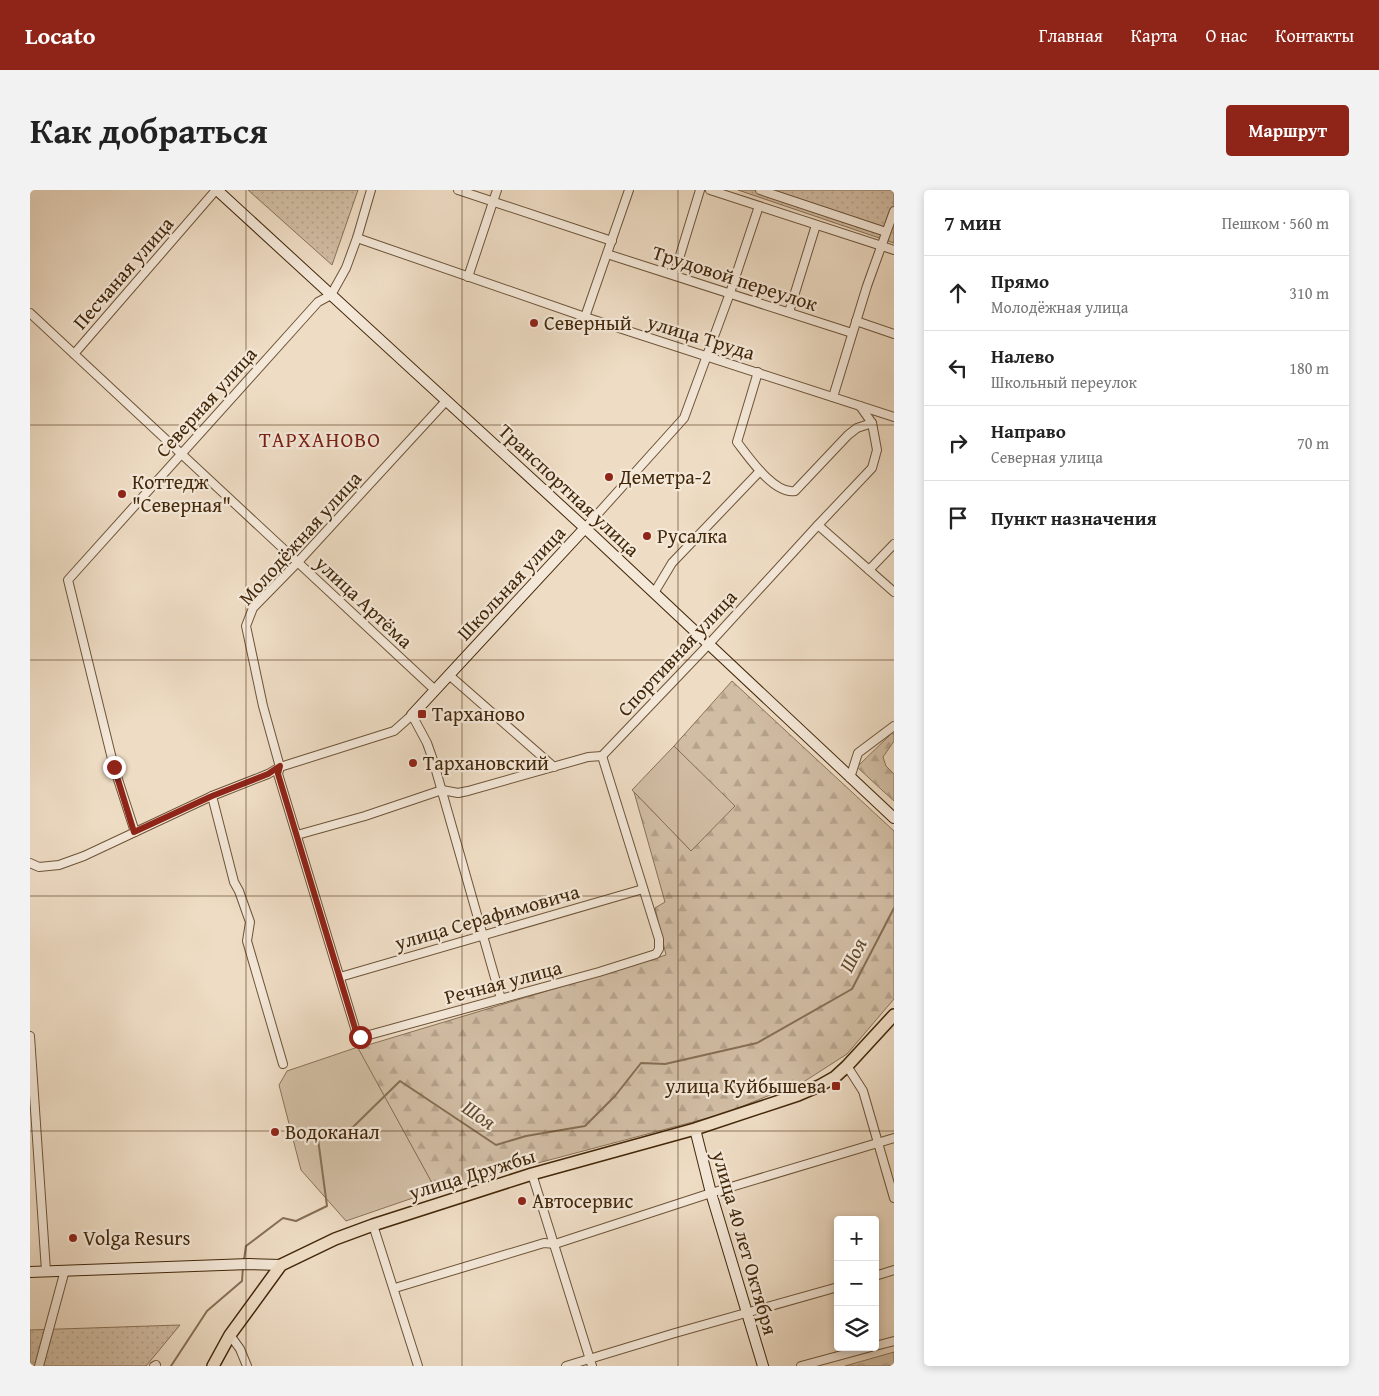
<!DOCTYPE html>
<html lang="ru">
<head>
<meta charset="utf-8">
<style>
  body { margin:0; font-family:"Gentium Book Plus",serif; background:#f2f2f2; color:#222 }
  .controls { position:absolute; right:15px; bottom:15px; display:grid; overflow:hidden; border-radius:5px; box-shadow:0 2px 8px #0003 }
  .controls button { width:45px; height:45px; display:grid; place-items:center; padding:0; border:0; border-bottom:1px solid #e0e0e0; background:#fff; color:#222; font:25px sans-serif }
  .stop { position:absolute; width:15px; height:15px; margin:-11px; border:4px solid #8f2418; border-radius:50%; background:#fff }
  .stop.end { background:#8f2418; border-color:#fff; box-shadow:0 1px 5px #0008 }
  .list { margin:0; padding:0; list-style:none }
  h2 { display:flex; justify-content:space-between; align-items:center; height:65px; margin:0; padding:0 20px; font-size:21px }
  h2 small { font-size:16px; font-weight:400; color:#767676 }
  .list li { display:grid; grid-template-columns:32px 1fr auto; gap:15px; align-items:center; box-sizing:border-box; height:75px; padding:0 20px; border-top:1px solid #e0e0e0 }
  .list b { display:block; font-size:19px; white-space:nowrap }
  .list p { margin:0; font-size:16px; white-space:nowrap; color:#767676 }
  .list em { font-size:16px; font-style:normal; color:#767676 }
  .icon { flex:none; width:28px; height:28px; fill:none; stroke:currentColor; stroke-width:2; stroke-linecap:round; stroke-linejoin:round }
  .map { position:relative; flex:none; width:864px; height:1176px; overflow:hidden; border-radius:5px }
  header { display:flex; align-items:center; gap:30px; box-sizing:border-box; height:70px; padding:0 25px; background:#8f2418; color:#fff }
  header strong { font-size:24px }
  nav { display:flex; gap:28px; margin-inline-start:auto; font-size:18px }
  .intro { display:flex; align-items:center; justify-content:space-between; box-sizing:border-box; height:120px; padding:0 30px }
  h1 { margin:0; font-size:35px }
  .button { padding:12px 22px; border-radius:5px; background:#8f2418; color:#fff; font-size:18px; font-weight:700 }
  main { display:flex; gap:30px; padding:0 30px }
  aside { flex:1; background:#fff; border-radius:5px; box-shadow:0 2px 8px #0003 }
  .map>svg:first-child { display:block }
  .grass { fill:#d1bda4; stroke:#8a7256 }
  .forest { fill:url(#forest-firs); stroke:#8a7256 }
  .park { fill:url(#park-crowns); stroke:#8a7256 }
  .garden { fill:url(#garden-dots); stroke:#8a7256 }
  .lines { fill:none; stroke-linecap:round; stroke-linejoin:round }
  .stream { stroke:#866e53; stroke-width:2 }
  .street-casing { stroke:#6d5438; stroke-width:10 }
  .secondary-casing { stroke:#422709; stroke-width:12 }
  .primary-casing { stroke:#422709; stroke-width:14 }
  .street { stroke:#f4e8d9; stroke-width:8 }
  .secondary { stroke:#f4e8d9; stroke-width:10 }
  .primary { stroke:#eedcc4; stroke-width:11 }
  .route { stroke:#8f2418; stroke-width:6 }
  .grid { fill:none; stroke:#422709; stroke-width:1; stroke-opacity:0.55 }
  .poi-dot { fill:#8f2418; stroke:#f4e8d9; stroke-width:2 }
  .labels { text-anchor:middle; stroke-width:4.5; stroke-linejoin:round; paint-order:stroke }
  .street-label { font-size:20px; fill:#422709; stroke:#f4e8d9 }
  .poi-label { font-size:20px; fill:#422709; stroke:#f4e8d9; text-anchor:start }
  .neighbourhood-label { font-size:21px; letter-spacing:1px; fill:#7a1f14; stroke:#f4e8d9 }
  .water-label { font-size:21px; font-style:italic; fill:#644b2e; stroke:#f4e8d9 }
</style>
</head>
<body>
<header>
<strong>Locato</strong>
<nav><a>Главная</a><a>Карта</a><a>О нас</a><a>Контакты</a></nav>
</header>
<div class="intro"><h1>Как добраться</h1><a class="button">Маршрут</a></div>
<main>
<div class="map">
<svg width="864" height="1176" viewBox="0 0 864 1176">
  <defs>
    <pattern id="forest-firs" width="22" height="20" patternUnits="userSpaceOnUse" patternTransform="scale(1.25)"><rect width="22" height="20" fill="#d1bda4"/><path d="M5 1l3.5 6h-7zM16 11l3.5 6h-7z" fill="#b5a28c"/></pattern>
    <pattern id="park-crowns" width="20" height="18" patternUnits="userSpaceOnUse" patternTransform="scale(1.25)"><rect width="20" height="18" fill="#d1bda4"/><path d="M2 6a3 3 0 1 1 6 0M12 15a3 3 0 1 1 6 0" fill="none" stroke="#b5a28c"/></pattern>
    <pattern id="garden-dots" width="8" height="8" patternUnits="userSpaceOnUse" patternTransform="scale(1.25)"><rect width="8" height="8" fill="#d1bda4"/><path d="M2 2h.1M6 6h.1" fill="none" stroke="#b5a28c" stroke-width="1.8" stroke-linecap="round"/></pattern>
  </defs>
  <rect width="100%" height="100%" fill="#eedcc4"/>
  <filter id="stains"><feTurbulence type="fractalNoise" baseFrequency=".004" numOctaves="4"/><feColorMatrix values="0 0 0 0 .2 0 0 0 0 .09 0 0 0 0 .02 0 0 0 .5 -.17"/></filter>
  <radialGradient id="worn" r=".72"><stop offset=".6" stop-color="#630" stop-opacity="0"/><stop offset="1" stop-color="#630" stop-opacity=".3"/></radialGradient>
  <g class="grass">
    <polygon points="644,556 706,616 661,661 602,600"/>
    <polygon points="328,857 406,1000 316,1031 271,980 249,895 257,881"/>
  </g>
  <g class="forest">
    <polygon points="702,491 864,641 864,809 817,864 775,891 693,924 406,1000 328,858 636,765 625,718 635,712 604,602 661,661 705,616 644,556"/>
    <polygon points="862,543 864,544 864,551 853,567 856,576 864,584 864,611 827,577"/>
  </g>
  <polygon class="park" points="864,1162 864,1176 815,1176"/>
  <g class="garden">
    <polygon points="218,0 328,0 302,75"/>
    <polygon points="708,0 864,0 864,53"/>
    <polygon points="150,1135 116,1176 0,1176 0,1140"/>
  </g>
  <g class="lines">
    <g class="stream">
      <polyline points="214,1070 216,1056 253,1028 266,1031 297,1016 288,949 323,937 370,891 466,955 496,946 555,936 585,906 611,873 635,874 727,853 822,799 864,718"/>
      <polyline points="141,1176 177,1121 212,1091 213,1077"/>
    </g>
    <defs>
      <g id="street">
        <polyline points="428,0 582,51"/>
        <polyline points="680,0 864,60"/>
        <polyline points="730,0 856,42"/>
        <polyline points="327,48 555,127 864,227"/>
        <polyline points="577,64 822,143"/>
        <polyline points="644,85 670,0"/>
        <polyline points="438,87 467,0"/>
        <polyline points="759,122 786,35"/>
        <polyline points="0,123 405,500"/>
        <polyline points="555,127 599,0"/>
        <polyline points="826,131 864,144"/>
        <polyline points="44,164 186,0"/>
        <path d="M728 182 707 252C718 266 744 305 765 301L818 245 827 238 842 233"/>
        <polyline points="803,207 837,96 864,21"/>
        <polyline points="416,211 268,372 223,418 216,436 233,516 250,577 248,584 328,848 569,782 626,764 629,759 629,749 572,566"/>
        <polyline points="788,335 864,402"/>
        <polyline points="555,338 654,228 700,103 729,16"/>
        <polyline points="839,380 864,354"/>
        <polyline points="624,403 642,373 730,281"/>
        <polyline points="419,485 524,577"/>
        <polyline points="572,566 678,455 788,335 842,278 847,260 842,233 830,216"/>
        <polyline points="820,588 828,563 864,536"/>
        <polyline points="182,606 204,692 209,701 220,732 217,751 253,874"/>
        <polyline points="105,642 84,577 38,390 270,132 288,112 301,105 316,78 327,48 341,0"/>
        <polyline points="267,645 335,626 412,600 428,603 438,601 558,567 572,566"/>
        <polyline points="0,673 9,677 29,675 54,666 182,606 238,584 250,577 364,541 382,525 397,553 403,570 471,809"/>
        <polyline points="310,787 613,699"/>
        <polyline points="0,846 16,1081"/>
        <polyline points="817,876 833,901 864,1008"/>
        <polyline points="502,984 562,1176"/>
        <polyline points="343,1035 388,1176"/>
        <polyline points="845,1086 864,1080"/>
        <polyline points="365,1098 514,1053 525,1054 681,1003 864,948"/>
        <polyline points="200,1145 210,1159 217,1176"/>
        <polyline points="845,1156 864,1151"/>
        <polyline points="9,1176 35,1080"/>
        <polyline points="124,1176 126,1175"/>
        <polyline points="536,1176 645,1143 808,1097"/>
        <polyline points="771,1176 841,1157"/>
      </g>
      <g id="secondary">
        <polyline points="187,0 555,338 864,628"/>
        <polyline points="382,525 555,338"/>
        <polyline points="665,939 681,1003 733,1176"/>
        <polyline points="0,1082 219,1074 251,1075"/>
      </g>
      <polyline id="primary" points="183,1176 200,1145 251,1075 305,1049 343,1035 502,984 665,939 768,905 789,896 805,887 817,876 864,825"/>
    </defs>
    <use href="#street" class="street-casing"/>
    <use href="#secondary" class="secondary-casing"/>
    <use href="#primary" class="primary-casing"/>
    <use href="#street" class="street"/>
    <use href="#secondary" class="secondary"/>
    <use href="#primary" class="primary"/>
  </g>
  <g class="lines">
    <polyline class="route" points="84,577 104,642 182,606 238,584 250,576 248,584 328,848 330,847"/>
  </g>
  <path class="grid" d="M216 0V1176M432 0V1176M648 0V1176M0 235H864M0 470H864M0 706H864M0 941H864"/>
  <g class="poi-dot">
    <circle cx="504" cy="133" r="5"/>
    <circle cx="579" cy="287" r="5"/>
    <circle cx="92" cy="304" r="5"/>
    <circle cx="617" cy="346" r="5"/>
    <rect x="387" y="519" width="10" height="10" rx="2.5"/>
    <circle cx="383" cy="573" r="5"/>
    <rect x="801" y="891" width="10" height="10" rx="2.5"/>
    <circle cx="245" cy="942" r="5"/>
    <circle cx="492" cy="1011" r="5"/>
    <circle cx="43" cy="1048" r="5"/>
  </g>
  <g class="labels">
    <g class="street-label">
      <text transform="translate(93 83) rotate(-49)" y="7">Песчаная улица</text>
      <text transform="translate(705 88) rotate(18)" y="7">Трудовой переулок</text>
      <text transform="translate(671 147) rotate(17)" y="7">улица Труда</text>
      <text transform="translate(176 212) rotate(-48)" y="7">Северная улица</text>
      <text transform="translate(539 300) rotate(43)" y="7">Транспортная улица</text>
      <text transform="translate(270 348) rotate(-48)" y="7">Молодёжная улица</text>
      <text transform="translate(481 393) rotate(-47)" y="7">Школьная улица</text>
      <text transform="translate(334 412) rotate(43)" y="7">улица Артёма</text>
      <text transform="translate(647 463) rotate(-47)" y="7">Спортивная улица</text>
      <text transform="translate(457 727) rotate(-16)" y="7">улица Серафимовича</text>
      <text transform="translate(473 792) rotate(-15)" y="7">Речная улица</text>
      <text transform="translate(442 984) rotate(-17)" y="7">улица Дружбы</text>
      <text transform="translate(715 1053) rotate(74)" y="7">улица 40 лет Октября</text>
    </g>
    <g class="poi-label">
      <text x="514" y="140">Северный</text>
      <text x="589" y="294">Деметра-2</text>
      <text x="102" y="299">Коттедж<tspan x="102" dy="23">"Северная"</tspan></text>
      <text x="627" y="353">Русалка</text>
      <text x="402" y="531">Тарханово</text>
      <text x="393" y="580">Тархановский</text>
      <text x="796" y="903" text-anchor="end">улица Куйбышева</text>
      <text x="255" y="949">Водоканал</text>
      <text x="502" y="1018">Автосервис</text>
      <text x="53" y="1055">Volga Resurs</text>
    </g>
    <g class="neighbourhood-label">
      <text x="290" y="257">ТАРХАНОВО</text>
    </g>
    <g class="water-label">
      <text transform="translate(823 765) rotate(-63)" y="7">Шоя</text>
      <text transform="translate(449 925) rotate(34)" y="7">Шоя</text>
    </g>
  </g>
  <rect width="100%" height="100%" filter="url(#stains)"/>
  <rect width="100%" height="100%" fill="url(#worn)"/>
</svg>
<div class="controls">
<button>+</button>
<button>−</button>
<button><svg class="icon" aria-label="layers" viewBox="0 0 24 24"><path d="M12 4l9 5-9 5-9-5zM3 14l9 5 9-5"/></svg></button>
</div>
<div class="stop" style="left:330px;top:847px"></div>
<div class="stop end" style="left:84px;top:577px"></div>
</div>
<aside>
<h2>7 мин<small>Пешком · 560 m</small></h2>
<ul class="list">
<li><svg class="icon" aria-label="ahead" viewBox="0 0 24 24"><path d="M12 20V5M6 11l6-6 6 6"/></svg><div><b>Прямо</b><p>Молодёжная улица</p></div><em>310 m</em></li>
<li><svg class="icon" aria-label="left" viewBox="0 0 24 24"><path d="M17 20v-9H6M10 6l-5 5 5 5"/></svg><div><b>Налево</b><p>Школьный переулок</p></div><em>180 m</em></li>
<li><svg class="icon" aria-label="right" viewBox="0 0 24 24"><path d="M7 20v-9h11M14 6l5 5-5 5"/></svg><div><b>Направо</b><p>Северная улица</p></div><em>70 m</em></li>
<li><svg class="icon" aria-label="arrive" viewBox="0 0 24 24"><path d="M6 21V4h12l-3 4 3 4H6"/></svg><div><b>Пункт назначения</b></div></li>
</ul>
</aside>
</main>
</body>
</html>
